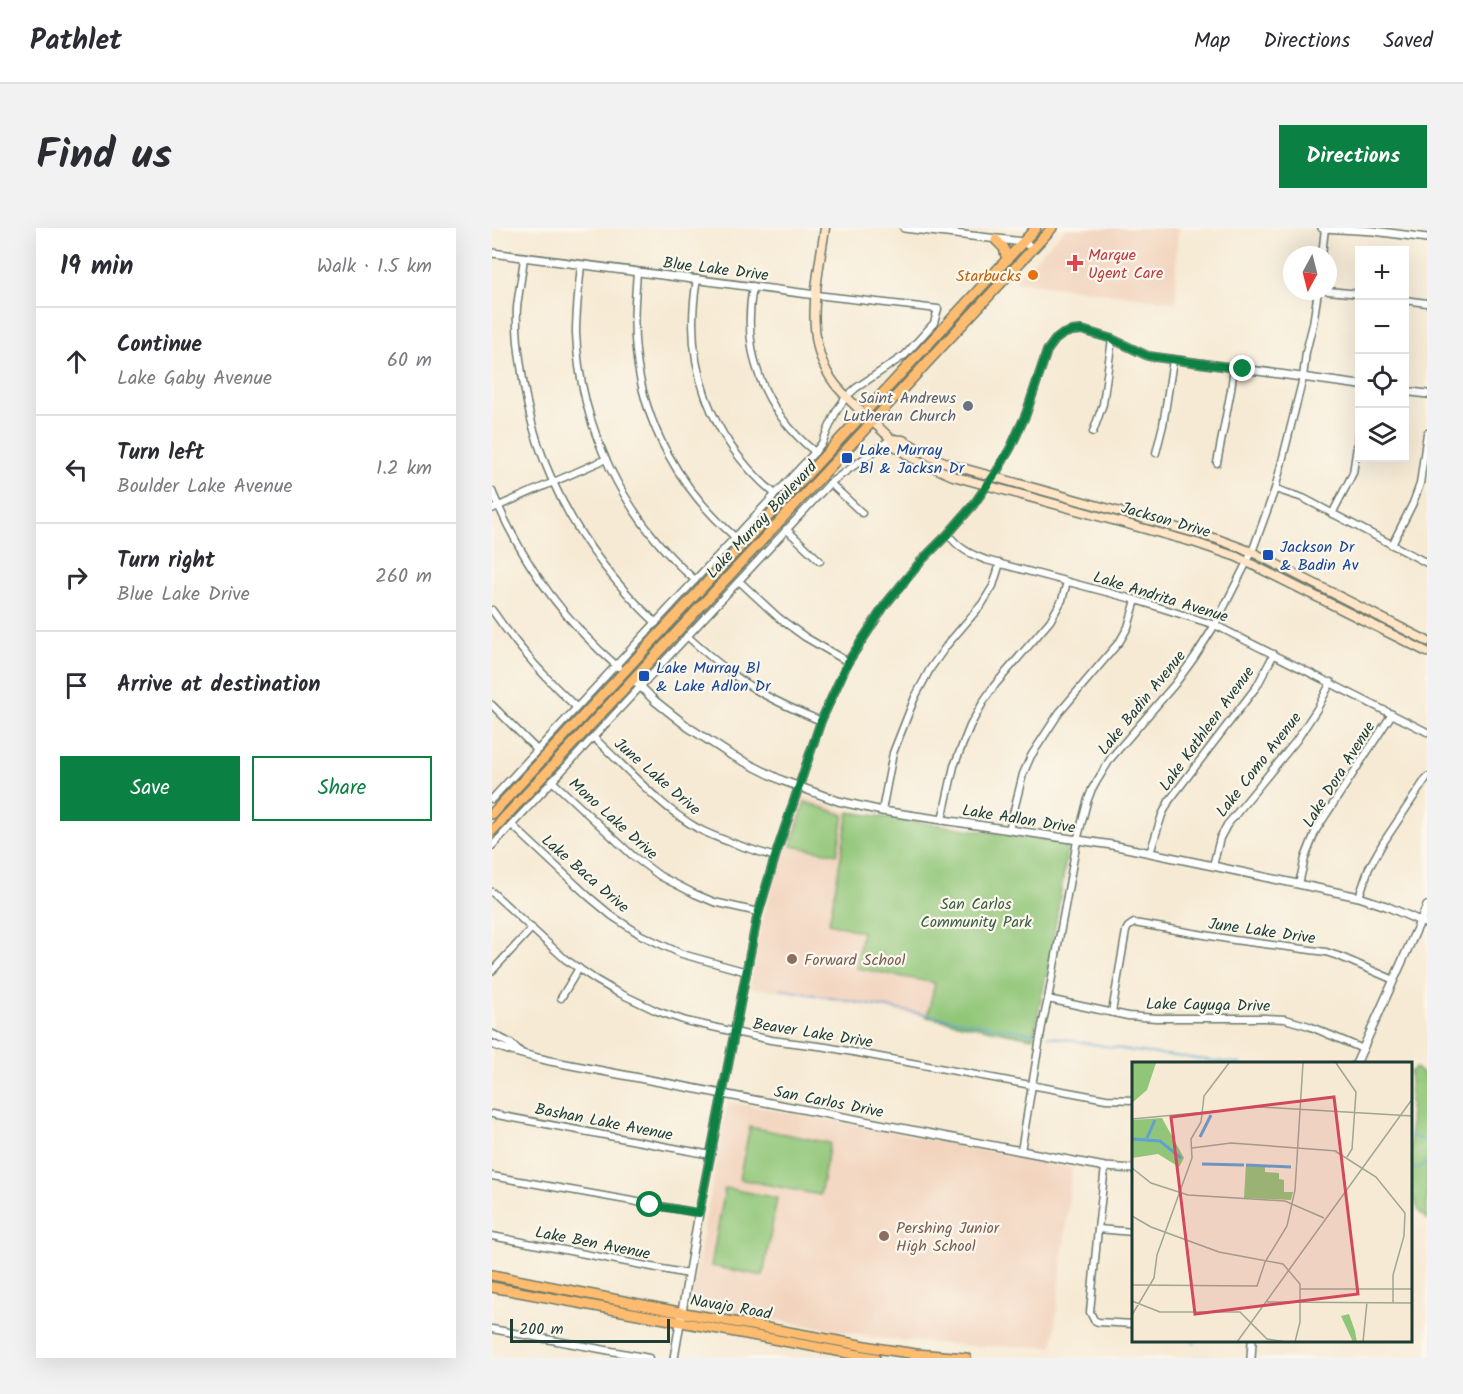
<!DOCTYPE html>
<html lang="en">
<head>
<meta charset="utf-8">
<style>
  body { margin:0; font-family:Kalam,sans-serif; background:#f2f2f3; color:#2b2b33 }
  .controls { position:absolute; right:18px; top:18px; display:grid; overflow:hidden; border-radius:0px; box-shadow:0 6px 24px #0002 }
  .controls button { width:54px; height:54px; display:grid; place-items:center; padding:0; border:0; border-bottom:2px solid #e1e1e2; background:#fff; color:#2b2b33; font:30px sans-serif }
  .compass { position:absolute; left:791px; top:18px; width:54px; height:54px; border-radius:50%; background:#fff; box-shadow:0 6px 24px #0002; rotate:187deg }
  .scale { position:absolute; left:18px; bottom:15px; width:160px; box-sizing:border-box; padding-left:6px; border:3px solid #1f3d34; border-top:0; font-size:16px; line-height:21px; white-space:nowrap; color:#1f3d34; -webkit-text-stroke:4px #fbf7ec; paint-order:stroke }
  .stop { position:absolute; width:18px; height:18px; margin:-14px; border:4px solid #0b8043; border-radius:50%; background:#fff }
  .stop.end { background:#0b8043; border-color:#fff; box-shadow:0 2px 6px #0008 }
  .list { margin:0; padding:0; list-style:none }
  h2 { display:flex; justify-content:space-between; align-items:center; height:78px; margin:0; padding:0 24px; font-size:26px }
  h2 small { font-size:20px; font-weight:400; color:#7c7c81 }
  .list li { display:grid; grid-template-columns:39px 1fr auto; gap:18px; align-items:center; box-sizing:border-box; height:108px; padding:0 24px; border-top:2px solid #e1e1e2 }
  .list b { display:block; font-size:22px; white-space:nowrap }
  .list p { margin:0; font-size:20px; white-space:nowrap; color:#7c7c81 }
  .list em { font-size:20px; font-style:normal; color:#7c7c81 }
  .actions { display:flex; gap:12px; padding:18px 24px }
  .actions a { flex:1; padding:14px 0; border:2px solid #0b8043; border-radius:0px; text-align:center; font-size:21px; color:#0b8043 }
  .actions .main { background:#0b8043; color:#fff }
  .icon { flex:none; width:33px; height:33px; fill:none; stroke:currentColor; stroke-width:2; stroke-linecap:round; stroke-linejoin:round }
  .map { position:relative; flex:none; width:935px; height:1130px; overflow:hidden; border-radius:0px }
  header { display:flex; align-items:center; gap:36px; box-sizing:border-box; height:84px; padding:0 30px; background:#fff; border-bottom:2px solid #e1e1e2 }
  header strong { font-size:28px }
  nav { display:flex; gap:33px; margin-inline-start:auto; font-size:21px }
  .intro { display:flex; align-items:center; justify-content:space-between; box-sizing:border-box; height:144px; padding:0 36px }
  h1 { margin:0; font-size:42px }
  .button { padding:15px 27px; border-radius:0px; background:#0b8043; color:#fff; font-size:21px; font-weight:700 }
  main { display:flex; gap:36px; padding:0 36px }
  aside { flex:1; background:#fff; border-radius:0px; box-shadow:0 6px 24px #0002 }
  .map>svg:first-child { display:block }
  .built { fill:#f2d4be }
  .green { fill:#91c678; stroke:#588256; stroke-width:1.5 }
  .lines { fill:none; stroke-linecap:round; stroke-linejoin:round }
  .stream { stroke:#5fa1d2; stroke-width:1.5 }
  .minor-casing { stroke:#6a7a6c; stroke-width:9 }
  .tertiary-casing { stroke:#6a7a6c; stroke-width:10 }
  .secondary-casing { stroke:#6a7a6c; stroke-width:11 }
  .primary-casing { stroke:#6a7a6c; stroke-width:12 }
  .minor { stroke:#fff; stroke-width:6 }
  .tertiary { stroke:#fff; stroke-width:7 }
  .secondary { stroke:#ffe4c6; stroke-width:8 }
  .primary { stroke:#febc70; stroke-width:9 }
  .route { stroke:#0b8043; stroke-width:8 }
  .health-dot { fill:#e0444e; stroke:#fbf7ec; stroke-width:2 }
  .food-dot { fill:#e8710a; stroke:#fbf7ec; stroke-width:2 }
  .worship-dot { fill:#6b7280; stroke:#fbf7ec; stroke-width:2 }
  .transit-dot { fill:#1a4fb4; stroke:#fbf7ec; stroke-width:2 }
  .education-dot { fill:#8d6e63; stroke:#fbf7ec; stroke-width:2 }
  .labels { text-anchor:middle; stroke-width:4.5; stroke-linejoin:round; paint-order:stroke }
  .health-label { font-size:16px; fill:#be3a42; stroke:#fbf7ec; text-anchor:start }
  .street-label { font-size:16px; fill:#1f3d34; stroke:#fbf7ec }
  .food-label { font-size:16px; fill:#c56008; stroke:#fbf7ec; text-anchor:end }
  .worship-label { font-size:16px; fill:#5b616d; stroke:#fbf7ec; text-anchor:end }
  .transit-label { font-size:16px; fill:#164399; stroke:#fbf7ec; text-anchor:start }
  .park-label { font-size:16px; fill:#3c5f45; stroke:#fbf7ec }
  .education-label { font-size:16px; fill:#785e54; stroke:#fbf7ec; text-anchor:start }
  .inset-river { fill:none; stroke:#5fa1d2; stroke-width:3 }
  .inset-road { fill:none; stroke:#a0a594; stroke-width:1.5 }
  .view { fill:#d1495b; fill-opacity:0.15; stroke:#d1495b; stroke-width:3 }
  .inset-edge { fill:none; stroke:#1f3d34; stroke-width:3 }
</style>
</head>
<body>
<header>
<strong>Pathlet</strong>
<nav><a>Map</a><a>Directions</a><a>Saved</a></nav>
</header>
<div class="intro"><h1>Find us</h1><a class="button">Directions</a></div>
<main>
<aside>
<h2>19 min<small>Walk · 1.5 km</small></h2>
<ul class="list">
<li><svg class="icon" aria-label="ahead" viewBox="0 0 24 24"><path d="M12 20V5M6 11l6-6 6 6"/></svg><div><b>Continue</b><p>Lake Gaby Avenue</p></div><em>60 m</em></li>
<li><svg class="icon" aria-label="left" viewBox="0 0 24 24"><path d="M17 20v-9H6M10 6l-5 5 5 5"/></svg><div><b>Turn left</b><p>Boulder Lake Avenue</p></div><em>1.2 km</em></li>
<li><svg class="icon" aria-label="right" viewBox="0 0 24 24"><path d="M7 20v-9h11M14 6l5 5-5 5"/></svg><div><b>Turn right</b><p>Blue Lake Drive</p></div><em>260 m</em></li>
<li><svg class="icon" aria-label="arrive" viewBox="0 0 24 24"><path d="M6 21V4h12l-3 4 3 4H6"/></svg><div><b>Arrive at destination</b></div></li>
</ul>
<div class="actions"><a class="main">Save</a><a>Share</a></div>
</aside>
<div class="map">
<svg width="935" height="1130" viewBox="0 0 935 1130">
  <rect width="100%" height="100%" fill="#fbf7ec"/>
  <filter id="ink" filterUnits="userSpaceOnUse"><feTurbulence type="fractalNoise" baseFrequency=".0167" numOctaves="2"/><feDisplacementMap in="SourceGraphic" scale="12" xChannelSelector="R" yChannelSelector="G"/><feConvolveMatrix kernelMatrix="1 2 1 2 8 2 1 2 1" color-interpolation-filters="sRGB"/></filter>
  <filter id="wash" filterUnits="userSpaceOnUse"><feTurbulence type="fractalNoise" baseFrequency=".008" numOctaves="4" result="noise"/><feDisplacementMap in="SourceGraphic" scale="24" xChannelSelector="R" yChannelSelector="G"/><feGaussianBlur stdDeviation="1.35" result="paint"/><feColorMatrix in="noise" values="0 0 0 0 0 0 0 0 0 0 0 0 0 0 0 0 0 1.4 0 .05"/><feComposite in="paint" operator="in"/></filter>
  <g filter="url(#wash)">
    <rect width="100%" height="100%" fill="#f6ead4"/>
    <g class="built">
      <polygon points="574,0 687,0 684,27 684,74 522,53"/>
      <polygon points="310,568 357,584 337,695 370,703 364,740 444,755 435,789 304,765 258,760 264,719 272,683"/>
      <polygon points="237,874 357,895 580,940 561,1119 482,1118 400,1112 198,1077 234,881"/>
    </g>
    <g class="green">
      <polygon points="313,574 352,587 345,626 299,618"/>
      <polygon points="357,584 572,615 575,620 572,645 558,729 541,810 435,789 443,755 364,740 370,704 337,695"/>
      <polygon points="924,840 935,850 935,992 927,983 919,964 918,844"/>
      <polygon points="258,899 338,915 328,967 247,951"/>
      <polygon points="233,960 285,970 271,1048 219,1038"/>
    </g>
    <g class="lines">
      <g class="stream">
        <polyline points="288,761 545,806"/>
        <polyline points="556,808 641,823 750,836"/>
        <polyline points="918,907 935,914"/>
        <polyline points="918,941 927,940 935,934"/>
        <polyline points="701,1116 703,1114"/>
      </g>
    </g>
  </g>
  <g filter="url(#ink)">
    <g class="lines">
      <defs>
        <g id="minor">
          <polyline points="830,27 833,0"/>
          <path d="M32 30C30 46 27 63 25 79 24 99 26 119 29 138 41 240 90 325 164 395"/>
          <path d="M89 37C87 59 84 82 84 105 88 200 132 290 203 352"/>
          <path d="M145 44C143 70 141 97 144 123 151 196 188 261 243 309"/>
          <path d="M205 51C190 136 218 211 283 266"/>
          <path d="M261 58C249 124 271 182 323 224"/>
          <polyline points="836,63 868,66"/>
          <polyline points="912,72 935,75"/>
          <polyline points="601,204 611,176 620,111"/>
          <polyline points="664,225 671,197 681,132"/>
          <polyline points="725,235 739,162 742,139"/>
          <polyline points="338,255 370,285"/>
          <polyline points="783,261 811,270 935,335"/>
          <path d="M0 263C28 331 70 391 126 439"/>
          <polyline points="0,281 114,231"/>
          <polyline points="840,286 861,245 868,198"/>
          <polyline points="294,301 328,333"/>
          <path d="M456 306C466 320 478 326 494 332L644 372 723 397 935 504"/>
          <polyline points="900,317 921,275 928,256 935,205"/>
          <polyline points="247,353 287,390 313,409 356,434"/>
          <path d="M0 382C25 418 53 450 84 479"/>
          <path d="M195 408C217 428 240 448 266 463 286 475 308 484 329 493"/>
          <polyline points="0,477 45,522"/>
          <path d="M101 509C134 539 167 578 205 600 229 613 256 620 283 629"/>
          <polyline points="60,553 141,628 168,648 203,666 222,674 266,684"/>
          <polyline points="0,571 203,352 323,224 330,215 345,182 354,169 364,160 413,127 442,95 446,81 324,67"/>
          <polyline points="390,583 401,525 423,469 438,441 455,417 490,376 501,358 508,335"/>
          <polyline points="450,592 462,538 478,498 493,471 502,458 558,393 570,372 575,354"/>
          <polyline points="20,597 96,668 120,688 149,707 190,726 255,744"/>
          <polyline points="517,602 531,546 539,528 567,485 628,413 636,399 644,372"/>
          <polyline points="0,618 338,255 399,211"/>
          <polyline points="658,625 670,587 677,573 765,458 782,426"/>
          <polyline points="721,638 728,610 735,597 804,513 825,481 839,454"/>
          <polyline points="807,656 813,630 824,602 900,486"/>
          <polyline points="0,664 73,731 104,752 123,763 165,783 194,793 279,812 334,819 614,871 641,872"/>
          <polyline points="867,669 877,640 891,615 935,549"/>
          <polyline points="0,743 40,700"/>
          <polyline points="69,770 87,740"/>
          <polyline points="556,771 636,788 664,790 773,790 793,791 817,798 871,821"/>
          <polyline points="620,784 634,703 636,699 642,695 742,712 834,724 849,729 902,752"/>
          <polyline points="0,886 219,927"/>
          <polyline points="529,923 550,798 556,771 585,613 595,574 600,561 619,530 683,456 702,430 723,397 760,324 783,261 811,150 814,124 821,96 826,63"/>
          <polyline points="613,939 606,1001 598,1084 602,1092 606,1094 641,1096"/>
          <polyline points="0,948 207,985"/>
          <polyline points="606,1001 641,1004"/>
          <polyline points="0,1008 196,1046"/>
          <polyline points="0,1101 157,1130"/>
        </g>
        <g id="tertiary">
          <polyline points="412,0 531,14 541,20"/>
          <polyline points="830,0 882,3 935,10"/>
          <polyline points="0,25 324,67"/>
          <polyline points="912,163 935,166"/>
          <polyline points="141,451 163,473 196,499 239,527 289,552 346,573 390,583 620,617 721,638 867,669 894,678 935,696"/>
          <polyline points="0,806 19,816 29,825"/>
          <path d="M0 816C18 824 38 828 58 833L613 939 641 941"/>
          <polyline points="864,836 935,678"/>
          <polyline points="182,1130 207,985 265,690 283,629 329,493 356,434 393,377 430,332 456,306 482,276 505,243 519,219 534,186 555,123 563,112 571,106 580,103 590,102 620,111 656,128 868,157"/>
          <polyline points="759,1130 760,1114"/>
        </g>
        <g id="secondary">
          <path d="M333 0C326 50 309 113 343 156 359 176 381 193 399 211L404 219 420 230 461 248 704 315 745 329 935 424"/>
          <polyline points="399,211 411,212 440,229 463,238 725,311 760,324 935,413"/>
        </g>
        <g id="primary">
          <polyline points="504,12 512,20 515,32"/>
          <polyline points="0,586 544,0"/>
          <polyline points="0,603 560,0"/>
          <polyline points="0,1047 182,1083 390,1121 424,1126 474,1130"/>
          <polyline points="0,1059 383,1130"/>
        </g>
      </defs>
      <use href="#minor" class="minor-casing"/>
      <use href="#tertiary" class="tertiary-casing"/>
      <use href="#secondary" class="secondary-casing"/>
      <use href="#primary" class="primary-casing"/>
      <use href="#minor" class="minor"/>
      <use href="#tertiary" class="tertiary"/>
      <use href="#secondary" class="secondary"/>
      <use href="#primary" class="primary"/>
    </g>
  </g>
  <g class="lines" filter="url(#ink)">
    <polyline class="route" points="158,977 207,985 265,690 283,629 329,493 356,434 393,377 430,332 456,306 482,276 505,243 519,219 534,186 555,123 563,112 571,106 580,103 590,102 620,111 656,128 751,141"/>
  </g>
  <path class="health-dot" d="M580 26h6v6h6v6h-6v6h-6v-6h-6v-6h6z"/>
  <circle class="food-dot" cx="541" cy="47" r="6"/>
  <circle class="worship-dot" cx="476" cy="178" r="6"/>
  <g class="transit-dot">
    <rect x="349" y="224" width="12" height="12" rx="3"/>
    <rect x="770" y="321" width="12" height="12" rx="3"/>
    <rect x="146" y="442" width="12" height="12" rx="3"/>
  </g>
  <g class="education-dot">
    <circle cx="300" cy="731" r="6"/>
    <circle cx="392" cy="1008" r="6"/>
  </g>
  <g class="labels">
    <g class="health-label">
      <text x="596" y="32">Marque<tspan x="596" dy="18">Ugent Care</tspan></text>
    </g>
    <g class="street-label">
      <text transform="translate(224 40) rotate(7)" y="6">Blue Lake Drive</text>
      <text transform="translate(269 291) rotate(-47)" y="6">Lake Murray Boulevard</text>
      <text transform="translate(674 291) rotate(16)" y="6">Jackson Drive</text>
      <text transform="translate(669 368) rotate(17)" y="6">Lake Andrita Avenue</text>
      <text transform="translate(649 474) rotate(-51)" y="6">Lake Badin Avenue</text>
      <text transform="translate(714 500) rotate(-54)" y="6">Lake Kathleen Avenue</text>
      <text transform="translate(766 536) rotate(-52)" y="6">Lake Como Avenue</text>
      <text transform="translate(846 546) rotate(-58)" y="6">Lake Dora Avenue</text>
      <text transform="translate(166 548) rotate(41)" y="6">June Lake Drive</text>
      <text transform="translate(122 590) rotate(42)" y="6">Mono Lake Drive</text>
      <text transform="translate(527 590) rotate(9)" y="6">Lake Adlon Drive</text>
      <text transform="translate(94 645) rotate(41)" y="6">Lake Baca Drive</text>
      <text transform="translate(770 702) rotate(8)" y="6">June Lake Drive</text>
      <text transform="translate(716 776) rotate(1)" y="6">Lake Cayuga Drive</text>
      <text transform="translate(321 804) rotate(9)" y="6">Beaver Lake Drive</text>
      <text transform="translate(337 873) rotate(11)" y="6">San Carlos Drive</text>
      <text transform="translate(112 893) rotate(11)" y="6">Bashan Lake Avenue</text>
      <text transform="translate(101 1014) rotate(11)" y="6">Lake Ben Avenue</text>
      <text transform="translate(239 1078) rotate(10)" y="6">Navajo Road</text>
    </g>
    <g class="food-label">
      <text x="529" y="53">Starbucks</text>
    </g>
    <g class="worship-label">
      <text x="464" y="175">Saint Andrews<tspan x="464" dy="18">Lutheran Church</tspan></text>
    </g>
    <g class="transit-label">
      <text x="367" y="227">Lake Murray<tspan x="367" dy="18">Bl &amp; Jacksn Dr</tspan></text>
      <text x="788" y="324">Jackson Dr<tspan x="788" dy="18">&amp; Badin Av</tspan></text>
      <text x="164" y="445">Lake Murray Bl<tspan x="164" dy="18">&amp; Lake Adlon Dr</tspan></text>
    </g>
    <g class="park-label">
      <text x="484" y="681">San Carlos<tspan x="484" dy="18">Community Park</tspan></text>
    </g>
    <g class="education-label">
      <text x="312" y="737">Forward School</text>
      <text x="404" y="1005">Pershing Junior<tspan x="404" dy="18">High School</tspan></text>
    </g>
  </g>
  <g transform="translate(640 834)">
    <rect width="280" height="280" fill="#f6ead4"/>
    <path d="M0 1H24L15 28 0 41ZM30 56 52 96 47 105 26 92 0 96V58ZM114 102 133 104V110L147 111V117L152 118V130H161L159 138 112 136ZM217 252 223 269 225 280H221L209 254Z" fill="#91c678"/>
    <path class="inset-river" d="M68 75 79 53M15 76 23 58M0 77 28 79 49 96M70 102 112 103M114 103 159 105"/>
    <path class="inset-road" d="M204 1 224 30 220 87 215 95M0 57 128 45 281 54M60 86 99 81 205 89M203 89 244 115 273 151 272 174 261 213V240M0 106 19 121 56 133 153 139 192 156M0 154 19 165 87 190 151 202 168 222V260L163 280M0 223 125 224 133 200 155 164 163 128 171 1M168 227H281M0 239 28 250H108L135 277 154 280M135 240 281 241M0 253 22 216 25 193 60 96 59 77 69 60 72 34 97 1M105 280 281 36M231 280 235 240"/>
    <path class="view" d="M202 35 226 232 63 252 39 55Z"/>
    <rect width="280" height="280" class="inset-edge"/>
  </g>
</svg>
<div class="controls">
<button>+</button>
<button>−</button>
<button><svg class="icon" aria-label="locate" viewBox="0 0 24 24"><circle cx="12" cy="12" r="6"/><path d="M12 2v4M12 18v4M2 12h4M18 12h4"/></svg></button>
<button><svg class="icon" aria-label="layers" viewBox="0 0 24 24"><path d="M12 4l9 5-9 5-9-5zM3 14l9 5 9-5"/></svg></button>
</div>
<svg class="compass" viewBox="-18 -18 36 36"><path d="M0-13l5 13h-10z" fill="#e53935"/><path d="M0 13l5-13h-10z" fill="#7c7c81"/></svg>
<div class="scale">200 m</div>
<div class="stop" style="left:158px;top:977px"></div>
<div class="stop end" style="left:751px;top:141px"></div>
</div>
</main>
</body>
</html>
